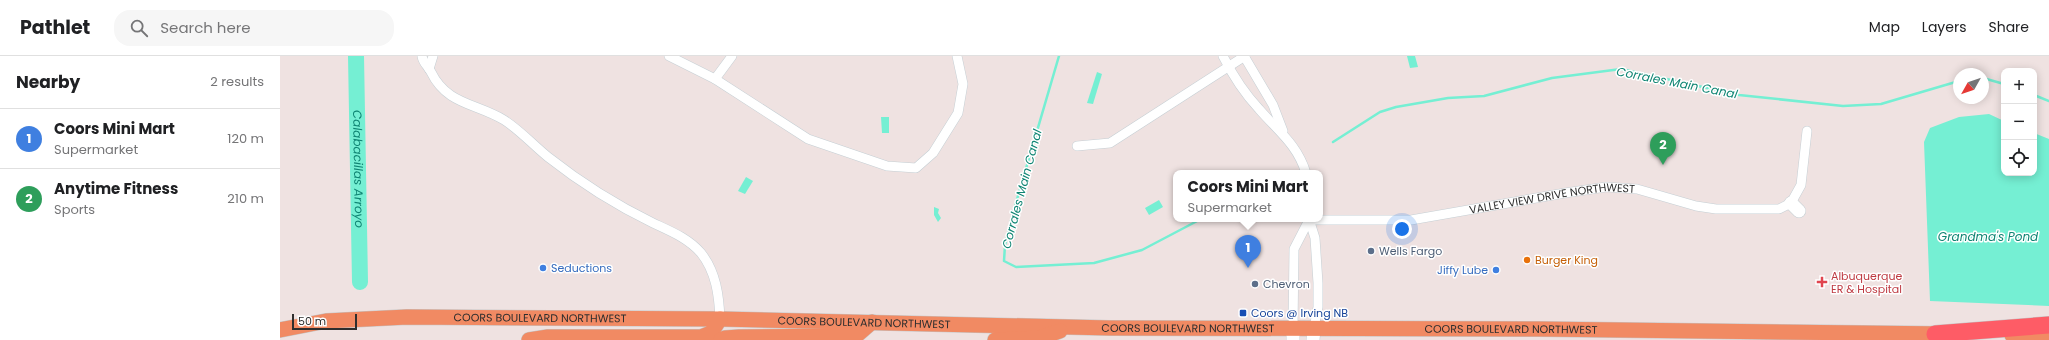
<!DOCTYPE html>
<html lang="en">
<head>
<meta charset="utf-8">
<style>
  body { margin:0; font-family:Poppins,sans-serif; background:#f6f6f6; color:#202124 }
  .controls { position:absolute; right:12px; top:12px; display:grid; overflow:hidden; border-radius:8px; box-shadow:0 2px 10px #0003 }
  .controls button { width:36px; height:36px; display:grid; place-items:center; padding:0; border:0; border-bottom:1px solid #e0e0e0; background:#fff; color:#202124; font:20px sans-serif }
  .compass { position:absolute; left:1673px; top:12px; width:36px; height:36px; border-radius:50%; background:#fff; box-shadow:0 2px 10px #0003; rotate:230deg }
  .scale { position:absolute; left:12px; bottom:10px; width:65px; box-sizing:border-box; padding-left:4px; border:2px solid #2e2e2e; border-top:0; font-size:11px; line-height:14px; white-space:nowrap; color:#2e2e2e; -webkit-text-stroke:3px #fff; paint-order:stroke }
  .you { position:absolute; left:1122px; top:173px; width:14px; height:14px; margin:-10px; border:3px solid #fff; border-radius:50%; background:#1a73e8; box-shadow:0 0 0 6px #1a73e833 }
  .badge { display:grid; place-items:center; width:26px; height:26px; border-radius:50%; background:#1a73e8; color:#fff; font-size:13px; font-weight:700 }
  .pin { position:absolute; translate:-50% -33px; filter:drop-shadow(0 1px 2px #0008) }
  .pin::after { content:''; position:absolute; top:21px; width:14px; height:12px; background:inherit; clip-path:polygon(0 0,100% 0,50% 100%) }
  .popup { position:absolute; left:893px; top:114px; width:150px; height:52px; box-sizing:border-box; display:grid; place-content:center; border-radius:8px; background:#fff; filter:drop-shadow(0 1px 3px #0005); font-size:13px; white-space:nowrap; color:#757577 }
  .popup b { font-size:15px; color:#202124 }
  .popup::after { content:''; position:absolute; left:50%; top:100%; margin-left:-8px; border:8px solid transparent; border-top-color:#fff }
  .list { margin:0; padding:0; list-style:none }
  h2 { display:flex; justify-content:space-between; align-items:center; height:52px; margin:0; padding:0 16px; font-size:17px }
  h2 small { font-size:13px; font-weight:400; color:#757577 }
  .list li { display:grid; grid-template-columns:26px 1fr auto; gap:12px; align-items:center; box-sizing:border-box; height:60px; padding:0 16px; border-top:1px solid #e0e0e0 }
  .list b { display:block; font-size:15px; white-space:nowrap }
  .list p { margin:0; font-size:13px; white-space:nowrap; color:#757577 }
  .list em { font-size:13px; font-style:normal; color:#757577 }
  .icon { flex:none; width:22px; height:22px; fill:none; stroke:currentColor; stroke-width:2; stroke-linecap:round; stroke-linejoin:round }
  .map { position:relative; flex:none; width:1769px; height:284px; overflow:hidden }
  header { display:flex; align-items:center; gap:24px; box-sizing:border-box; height:56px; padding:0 20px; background:#fff; border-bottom:1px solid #e0e0e0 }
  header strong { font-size:19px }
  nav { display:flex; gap:22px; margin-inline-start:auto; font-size:14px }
  .search { width:280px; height:36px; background:#f6f6f6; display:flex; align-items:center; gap:10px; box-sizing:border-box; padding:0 14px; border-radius:16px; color:#757577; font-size:15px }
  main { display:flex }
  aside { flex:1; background:#fff }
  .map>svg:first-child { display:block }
  .water { fill:#75efd3 }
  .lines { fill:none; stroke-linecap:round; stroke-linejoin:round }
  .stream { stroke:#75efd3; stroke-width:2.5 }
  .river { stroke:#75efd3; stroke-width:16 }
  .street-casing { stroke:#c5cfd4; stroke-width:10 }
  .secondary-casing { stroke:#c5cfd4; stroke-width:14 }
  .primary-casing { stroke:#c4c4c4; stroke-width:16 }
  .highway-casing { stroke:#c4c4c4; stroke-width:18 }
  .street { stroke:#fff; stroke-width:9 }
  .secondary { stroke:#fff; stroke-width:13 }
  .primary { stroke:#f18a63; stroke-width:15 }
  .highway { stroke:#fe5c66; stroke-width:17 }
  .service-dot { fill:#5c6f8a; stroke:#fff; stroke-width:1.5 }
  .food-dot { fill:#e8710a; stroke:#fff; stroke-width:1.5 }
  .shop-dot { fill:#3f7fe0; stroke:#fff; stroke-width:1.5 }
  .health-dot { fill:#e0444e; stroke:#fff; stroke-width:1.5 }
  .transit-dot { fill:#1a4fb4; stroke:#fff; stroke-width:1.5 }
  .labels { text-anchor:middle; stroke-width:3; stroke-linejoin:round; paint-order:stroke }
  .street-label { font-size:11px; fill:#2e2e2e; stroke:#fff }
  .service-label { font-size:11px; fill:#4e5e75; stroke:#fff; text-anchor:start }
  .food-label { font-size:11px; fill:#c56008; stroke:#fff; text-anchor:start }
  .shop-label { font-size:11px; fill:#366cbe; stroke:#fff; text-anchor:start }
  .health-label { font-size:11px; fill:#be3a42; stroke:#fff; text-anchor:start }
  .transit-label { font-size:11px; fill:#164399; stroke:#fff; text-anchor:start }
  .water-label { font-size:12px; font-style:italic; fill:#0f8573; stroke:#fff }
</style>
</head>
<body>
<header>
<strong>Pathlet</strong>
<div class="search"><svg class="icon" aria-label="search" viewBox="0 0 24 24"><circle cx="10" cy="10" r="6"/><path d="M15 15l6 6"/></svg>Search here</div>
<nav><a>Map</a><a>Layers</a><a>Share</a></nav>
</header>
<main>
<aside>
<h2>Nearby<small>2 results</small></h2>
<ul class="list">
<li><span class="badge" style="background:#3f7fe0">1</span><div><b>Coors Mini Mart</b><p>Supermarket</p></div><em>120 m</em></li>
<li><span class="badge" style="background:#2e9e5b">2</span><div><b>Anytime Fitness</b><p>Sports</p></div><em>210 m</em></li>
</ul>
</aside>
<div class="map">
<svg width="1769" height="284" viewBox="0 0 1769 284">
  <rect width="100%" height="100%" fill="#efe2e1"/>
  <g class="water">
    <polygon points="1127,0 1135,0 1138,11 1130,12"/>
    <polygon points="817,16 822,18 813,48 807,47"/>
    <polygon points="1709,58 1724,65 1724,117 1754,117 1754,77 1769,83 1769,250 1650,245 1644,86 1650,72 1679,61"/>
    <polygon points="601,61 609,61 609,77 602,77"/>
    <polygon points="466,121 473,125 465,138 458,135"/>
    <polygon points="879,144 883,151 869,159 865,152"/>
    <polygon points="654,151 659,153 658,157 661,162 658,166 654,159"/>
  </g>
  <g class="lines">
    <g class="stream">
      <polyline points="779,0 733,157 725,189 724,205 736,211 814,207 862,194 921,163"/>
      <polyline points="1703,22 1724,28"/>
      <polyline points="1754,39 1769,45"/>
      <polyline points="1053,86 1100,56 1116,51 1168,42 1204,40 1272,22 1341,13 1459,39 1563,50 1601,48 1679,25"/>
    </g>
    <path class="river" id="s1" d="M76 0 80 226"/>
    <defs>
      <g id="street">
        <path d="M142 0C143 7 148 10 151 16 167 49 196 47 224 64 240 74 253 89 268 101 301 127 336 149 373 167 390 175 408 182 421 197 436 216 439 239 440 263"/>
        <polyline points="389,0 435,23 528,83 607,110 636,112 653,97 678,57 683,28 677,0"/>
        <path d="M943 0C952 18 965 38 979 53 998 75 1017 88 1026 117"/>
        <polyline points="964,0 993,49 1003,75"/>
        <polyline points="149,13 153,0"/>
        <polyline points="435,23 452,0"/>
        <polyline points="797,90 830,87 965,0"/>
        <polyline points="1029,163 1035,182 1038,227 1038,251 1034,272"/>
        <path id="s2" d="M1029 164H1131L1285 137 1326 131 1357 133 1416 150 1436 153H1499L1511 147 1521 129 1527 75"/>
        <polyline points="1013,273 1014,193 1029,164"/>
      </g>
      <g id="secondary">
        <polyline points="1511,147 1519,155"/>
        <polyline points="1013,284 1013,273"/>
        <polyline points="1033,284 1034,272"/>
      </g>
      <g id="primary">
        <path id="s3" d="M0 274 46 265 127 261 440 263 830 272 1259 273 1666 278"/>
        <polyline points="1732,279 1769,279"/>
        <polyline points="249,284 268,281 421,281 431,277 440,263"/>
        <polyline points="441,284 445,282 459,281 576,280 592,266"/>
        <polyline points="715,284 759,282 780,275"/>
      </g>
      <polyline id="highway" points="1655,278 1769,269"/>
    </defs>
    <use href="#street" class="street-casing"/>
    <use href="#secondary" class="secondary-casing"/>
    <use href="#primary" class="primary-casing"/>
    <use href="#highway" class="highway-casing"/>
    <use href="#street" class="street"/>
    <use href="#secondary" class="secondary"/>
    <use href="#primary" class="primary"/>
    <use href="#highway" class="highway"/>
  </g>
  <g class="service-dot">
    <circle cx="1091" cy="195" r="4"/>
    <circle cx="975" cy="228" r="4"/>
  </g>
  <circle class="food-dot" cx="1247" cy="204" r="4"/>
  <g class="shop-dot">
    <circle cx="263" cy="212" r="4"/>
    <circle cx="1216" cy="214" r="4"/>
  </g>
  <path class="health-dot" d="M1540 220h4v4h4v4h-4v4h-4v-4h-4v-4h4z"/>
  <rect class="transit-dot" x="959" y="253" width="8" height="8" rx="2"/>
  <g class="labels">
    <g class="street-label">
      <text dy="4" stroke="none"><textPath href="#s2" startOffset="245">VALLEY VIEW DRIVE NORTHWEST</textPath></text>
      <text dy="4" stroke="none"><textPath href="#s3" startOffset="261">COORS BOULEVARD NORTHWEST</textPath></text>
      <text dy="4" stroke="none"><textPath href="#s3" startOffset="585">COORS BOULEVARD NORTHWEST</textPath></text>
      <text dy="4" stroke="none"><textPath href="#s3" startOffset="909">COORS BOULEVARD NORTHWEST</textPath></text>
      <text dy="4" stroke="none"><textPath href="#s3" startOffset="1232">COORS BOULEVARD NORTHWEST</textPath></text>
    </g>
    <g class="service-label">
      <text x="1099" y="199">Wells Fargo</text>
      <text x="983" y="232">Chevron</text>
    </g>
    <g class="food-label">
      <text x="1255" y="208">Burger King</text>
    </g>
    <g class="shop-label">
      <text x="271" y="216">Seductions</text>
      <text x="1208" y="218" text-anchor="end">Jiffy Lube</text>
    </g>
    <g class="health-label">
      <text x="1551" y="224">Albuquerque<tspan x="1551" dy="13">ER &amp; Hospital</tspan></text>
    </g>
    <g class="transit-label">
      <text x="971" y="261">Coors @ Irving NB</text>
    </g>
    <g class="water-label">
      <text transform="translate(1397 27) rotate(11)" y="4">Corrales Main Canal</text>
      <text dy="4" stroke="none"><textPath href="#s1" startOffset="113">Calabacillas Arroyo</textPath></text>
      <text transform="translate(742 133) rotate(-75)" y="4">Corrales Main Canal</text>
      <text x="1708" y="185">Grandma's Pond</text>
    </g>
  </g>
</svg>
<div class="controls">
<button>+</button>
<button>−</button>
<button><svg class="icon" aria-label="locate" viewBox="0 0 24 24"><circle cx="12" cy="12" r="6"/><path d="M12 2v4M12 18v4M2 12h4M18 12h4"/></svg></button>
</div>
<svg class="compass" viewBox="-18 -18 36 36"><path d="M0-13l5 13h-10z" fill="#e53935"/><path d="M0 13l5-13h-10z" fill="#757577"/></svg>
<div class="scale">50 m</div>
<div class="you"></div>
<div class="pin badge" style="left:968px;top:212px;background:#3f7fe0">1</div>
<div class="popup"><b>Coors Mini Mart</b>Supermarket</div>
<div class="pin badge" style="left:1383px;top:109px;background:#2e9e5b">2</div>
</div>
</main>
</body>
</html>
